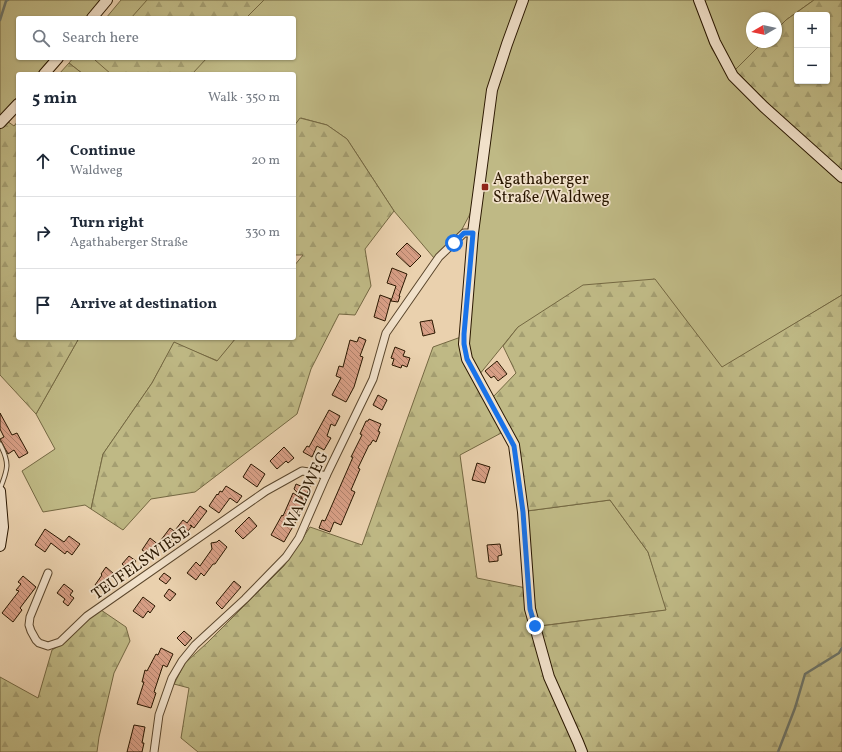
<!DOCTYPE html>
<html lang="en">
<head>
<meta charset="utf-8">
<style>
  body { margin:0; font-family:Vollkorn,serif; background:#f2f2f3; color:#1f2937 }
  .controls { position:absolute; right:12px; top:12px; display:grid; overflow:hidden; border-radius:4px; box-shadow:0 1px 3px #0004 }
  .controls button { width:36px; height:36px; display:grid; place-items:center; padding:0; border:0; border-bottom:1px solid #e0e1e3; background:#fff; color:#1f2937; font:20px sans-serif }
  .compass { position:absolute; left:746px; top:12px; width:36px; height:36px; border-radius:50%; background:#fff; box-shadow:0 1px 3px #0004; rotate:261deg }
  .stop { position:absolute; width:12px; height:12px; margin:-9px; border:3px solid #1a73e8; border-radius:50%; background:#fff }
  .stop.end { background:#1a73e8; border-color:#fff; box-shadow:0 1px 4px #0008 }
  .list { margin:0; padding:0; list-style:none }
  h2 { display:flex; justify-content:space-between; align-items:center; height:52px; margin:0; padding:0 16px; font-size:17px }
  h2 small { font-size:13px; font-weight:400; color:#747a83 }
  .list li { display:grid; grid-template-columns:26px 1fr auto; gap:12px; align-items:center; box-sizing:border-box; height:72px; padding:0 16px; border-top:1px solid #e0e1e3 }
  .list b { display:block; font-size:15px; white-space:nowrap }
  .list p { margin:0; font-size:13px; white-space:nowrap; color:#747a83 }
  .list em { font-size:13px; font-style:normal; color:#747a83 }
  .icon { flex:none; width:22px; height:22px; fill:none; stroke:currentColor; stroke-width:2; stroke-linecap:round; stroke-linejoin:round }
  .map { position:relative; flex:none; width:842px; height:752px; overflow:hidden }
  .search { position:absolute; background:#fff; box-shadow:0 1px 3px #0004; left:16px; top:16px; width:280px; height:44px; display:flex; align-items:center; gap:10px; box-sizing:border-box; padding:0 14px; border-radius:4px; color:#747a83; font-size:15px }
  .panel { position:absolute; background:#fff; box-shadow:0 1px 3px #0004; left:16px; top:72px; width:280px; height:268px; border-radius:4px }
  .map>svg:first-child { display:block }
  .green { fill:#bfb985; stroke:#746842 }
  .forest { fill:url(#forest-firs); stroke:#746842; fill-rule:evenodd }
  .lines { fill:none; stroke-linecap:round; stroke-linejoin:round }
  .stream { stroke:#6d766b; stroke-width:2.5 }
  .building { fill:url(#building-back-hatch); stroke:#2a1700 }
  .lane-casing { stroke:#5a462c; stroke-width:5.5 }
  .street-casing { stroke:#5a462c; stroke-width:9 }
  .secondary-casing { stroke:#2a1700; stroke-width:12 }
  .lane { stroke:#f1e1ca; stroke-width:3.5 }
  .street { stroke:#f1e1ca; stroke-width:7 }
  .secondary { stroke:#f1e1ca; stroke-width:10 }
  .route { stroke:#1a73e8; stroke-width:5 }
  .poi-dot { fill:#8f2418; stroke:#f1e1ca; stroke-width:1.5 }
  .labels { text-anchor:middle; stroke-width:3.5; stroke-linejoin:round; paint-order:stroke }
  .poi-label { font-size:16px; fill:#2a1700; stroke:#f1e1ca; text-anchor:start }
  .street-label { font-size:16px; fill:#2a1700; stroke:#f1e1ca }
</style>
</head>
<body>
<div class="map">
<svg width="842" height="752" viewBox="0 0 842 752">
  <defs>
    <pattern id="forest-firs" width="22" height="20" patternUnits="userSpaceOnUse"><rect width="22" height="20" fill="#bfb985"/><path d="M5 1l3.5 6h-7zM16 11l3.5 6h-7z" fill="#a49e71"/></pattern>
    <pattern id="building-back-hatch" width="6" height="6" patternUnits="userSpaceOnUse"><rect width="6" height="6" fill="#d89f86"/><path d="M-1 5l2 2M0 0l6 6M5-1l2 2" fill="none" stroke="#af816b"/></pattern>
  </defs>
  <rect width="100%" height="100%" fill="#ead1ae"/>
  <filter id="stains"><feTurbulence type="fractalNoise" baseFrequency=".005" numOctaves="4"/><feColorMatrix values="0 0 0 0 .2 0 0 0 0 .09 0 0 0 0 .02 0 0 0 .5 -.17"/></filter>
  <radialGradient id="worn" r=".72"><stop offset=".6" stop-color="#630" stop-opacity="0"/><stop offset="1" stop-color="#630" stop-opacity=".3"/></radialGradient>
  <g class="green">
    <polygon points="0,0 101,0 85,18 18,18 18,58 51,58 37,74 18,74 18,96 0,116"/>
    <polygon points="121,0 519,0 503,42 474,204 469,216 461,231 434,258 394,211 347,139 327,125 301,118 294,126 294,74 83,74 69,63 73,58 294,58 294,18 106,18"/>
    <polygon points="526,0 694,0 712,49 732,81 842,184 842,295 722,368 654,279 518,327 479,375 471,359 467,332 479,220 496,92"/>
    <polygon points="703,0 814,0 786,20 776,30 776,18 752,18 752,42 763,42 735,70 714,29"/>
    <polygon points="79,338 236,338 218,361 174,343 152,383 103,454 91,509 85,505 43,512 22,471 55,449 36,414"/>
    <polygon points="610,500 648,552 667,610 539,626 532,589 527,511"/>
  </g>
  <g class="forest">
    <polygon points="147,0 264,0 246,18 131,18"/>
    <path d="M814 0H842V171L771 107 735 70 763 42H776V30L786 20ZM797 15H827V81H797Z"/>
    <polygon points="97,58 207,58 192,74 111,74 95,60"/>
    <polygon points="69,63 83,74 59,74"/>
    <polygon points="0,116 14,126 18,121 18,338 79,338 36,414 0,375"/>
    <polygon points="300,118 327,125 347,139 394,211 365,249 371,286 355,315 339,314 311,369 297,414 195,492 151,499 123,530 91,509 103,454 152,383 174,342 217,361 236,338 294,338 294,266 303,255 294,255 294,126"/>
    <polygon points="655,279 722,367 842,295 842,752 198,752 181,738 189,688 174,684 185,663 207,643 284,566 310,527 362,545 433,347 461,337 503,432 460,455 477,578 526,588 533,627 666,610 648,552 610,500 527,511 518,444 492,398 516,373 503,346 518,327 583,285"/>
    <polygon points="101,610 126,627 130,641 114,673 99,737 97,752 0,752 0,677 38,698 52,650 67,641 88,619"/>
  </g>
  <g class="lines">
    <g class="stream">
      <polyline points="0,20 6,1 8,0"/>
      <polyline points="778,752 795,708 805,674 839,653 842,648"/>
    </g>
  </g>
  <g class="building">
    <polygon points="407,243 421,256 410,267 396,254"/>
    <polygon points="392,268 407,274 399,296 400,296 398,302 391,301 396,286 387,283"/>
    <polygon points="380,295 391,299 385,321 374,317"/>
    <polygon points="432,320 435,333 423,336 420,322"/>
    <polygon points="359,337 366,340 360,356 363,357 354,387 346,402 332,395 341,378 336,376 339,366 343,367 350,340 357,342"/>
    <polygon points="395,347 405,351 403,356 410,358 407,367 402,365 401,368 392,365 394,359 391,358"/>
    <polygon points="497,361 507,374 498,381 494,376 491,378 485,371"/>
    <polygon points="378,395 387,400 382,410 373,405"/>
    <polygon points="329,410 340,416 335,426 331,424 327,436 331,438 324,450 317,446 312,457 303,452 307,446 309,447"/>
    <polygon points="0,413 12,435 17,433 28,453 19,458 14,450 8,454 0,439 4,437 0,429"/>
    <polygon points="369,419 381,424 378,431 380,432 376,442 373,440 370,445 369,445 358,468 360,469 351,490 355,492 341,525 334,522 330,532 319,528 322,520 325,521 353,457 351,457 362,435 360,434 366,421 368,421"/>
    <polygon points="284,447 294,458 288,463 286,461 277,469 270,461"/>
    <polygon points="477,463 490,467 485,483 472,480"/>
    <polygon points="251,464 265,474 257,487 243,477"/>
    <polygon points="305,481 311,484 295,523 284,542 271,535 282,515 283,516 293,493 304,500 294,489 296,484 303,487"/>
    <polygon points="226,486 242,496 237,503 230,498 219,513 209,506 217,494 218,495 220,491 222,492"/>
    <polygon points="200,506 207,511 194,528 190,525 192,526 185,535 176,529 183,520 187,523"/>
    <polygon points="249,517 257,526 243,539 235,531"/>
    <polygon points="170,528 177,533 167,545 161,540"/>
    <polygon points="45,529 64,542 69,536 80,544 72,555 67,551 65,554 51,543 45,552 35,545"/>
    <polygon points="150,538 159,545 151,556 142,550"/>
    <polygon points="219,540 227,547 215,564 213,564 204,576 201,573 196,580 187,573 196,562 200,566 212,549 211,543 217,542"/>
    <polygon points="500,544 502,555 498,556 498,561 489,562 487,545"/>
    <polygon points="129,556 136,561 129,570 122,564"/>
    <polygon points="106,567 114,574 106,584 109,586 104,592 95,585 102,575 101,574"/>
    <polygon points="164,573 171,578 166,584 159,579"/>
    <polygon points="23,576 36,587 20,608 22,610 13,622 2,613 19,591 16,590 21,584 18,582"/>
    <polygon points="234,581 241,587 222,609 216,603"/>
    <polygon points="64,584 73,591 70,595 74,598 68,606 63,602 65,599 57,593"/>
    <polygon points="169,589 176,594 170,601 164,596"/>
    <polygon points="143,597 155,606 150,613 148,611 143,618 133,611"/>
    <polygon points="184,631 192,638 185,646 177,638"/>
    <polygon points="161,648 173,654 167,667 163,665 154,692 156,693 151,708 137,704 144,682 142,682 145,670 147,671 156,654 158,655"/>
    <polygon points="134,725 145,727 142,743 144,743 142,752 127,752"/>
  </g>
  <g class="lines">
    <defs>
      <path id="lane" d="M0 444C10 463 8 469 0 489"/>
      <g id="street">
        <polyline points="48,573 30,617 29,625 31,631 36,640 39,643 48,646 60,642 87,616 266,491 302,471 316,473 326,476"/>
        <polyline points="154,752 159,715 172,678 182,661 195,645 245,599 286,557 299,538 326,476 373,379 386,333 439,257 464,233 473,233"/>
      </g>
      <g id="secondary">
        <polyline points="523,0 507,44 492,90 473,233 464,344 467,359 514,445 523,512 530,609 549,677 578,742 582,752"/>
        <polyline points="699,0 715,42 733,76 764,107 842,177"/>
        <polyline points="92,18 107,0"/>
        <polyline points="44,74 58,58"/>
        <polyline points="0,123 18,104"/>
        <polyline points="0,491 3,527 0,546"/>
      </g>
    </defs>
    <use href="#lane" class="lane-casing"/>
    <use href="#street" class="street-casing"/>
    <use href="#secondary" class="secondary-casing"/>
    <use href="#lane" class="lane"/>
    <use href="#street" class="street"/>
    <use href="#secondary" class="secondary"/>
  </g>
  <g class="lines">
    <polyline class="route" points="454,243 464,233 473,233 464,334 464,344 467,359 514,446 523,512 530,609 535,626"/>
  </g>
  <rect class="poi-dot" x="481" y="183" width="8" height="8" rx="2"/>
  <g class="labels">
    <g class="poi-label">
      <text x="493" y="184">Agathaberger<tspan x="493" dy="18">Straße/Waldweg</tspan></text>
    </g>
    <g class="street-label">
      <text transform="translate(305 490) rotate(-65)" y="6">WALDWEG</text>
      <text transform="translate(140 562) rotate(-35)" y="6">TEUFELSWIESE</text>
    </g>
  </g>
  <rect width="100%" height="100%" filter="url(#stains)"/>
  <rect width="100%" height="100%" fill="url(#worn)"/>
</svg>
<div class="controls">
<button>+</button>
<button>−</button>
</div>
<svg class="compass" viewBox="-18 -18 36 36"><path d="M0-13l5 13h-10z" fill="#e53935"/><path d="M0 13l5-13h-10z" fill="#747a83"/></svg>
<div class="stop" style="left:454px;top:243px"></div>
<div class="stop end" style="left:535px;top:626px"></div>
<div class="search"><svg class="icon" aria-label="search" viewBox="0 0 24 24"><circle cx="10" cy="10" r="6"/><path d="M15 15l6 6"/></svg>Search here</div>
<section class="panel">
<h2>5 min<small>Walk · 350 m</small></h2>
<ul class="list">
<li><svg class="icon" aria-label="ahead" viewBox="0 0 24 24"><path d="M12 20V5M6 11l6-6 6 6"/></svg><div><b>Continue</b><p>Waldweg</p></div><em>20 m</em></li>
<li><svg class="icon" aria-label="right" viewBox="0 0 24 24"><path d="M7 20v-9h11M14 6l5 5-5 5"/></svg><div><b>Turn right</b><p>Agathaberger Straße</p></div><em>330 m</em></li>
<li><svg class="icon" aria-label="arrive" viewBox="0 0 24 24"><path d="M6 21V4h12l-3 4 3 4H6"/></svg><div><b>Arrive at destination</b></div></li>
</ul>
</section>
</div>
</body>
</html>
